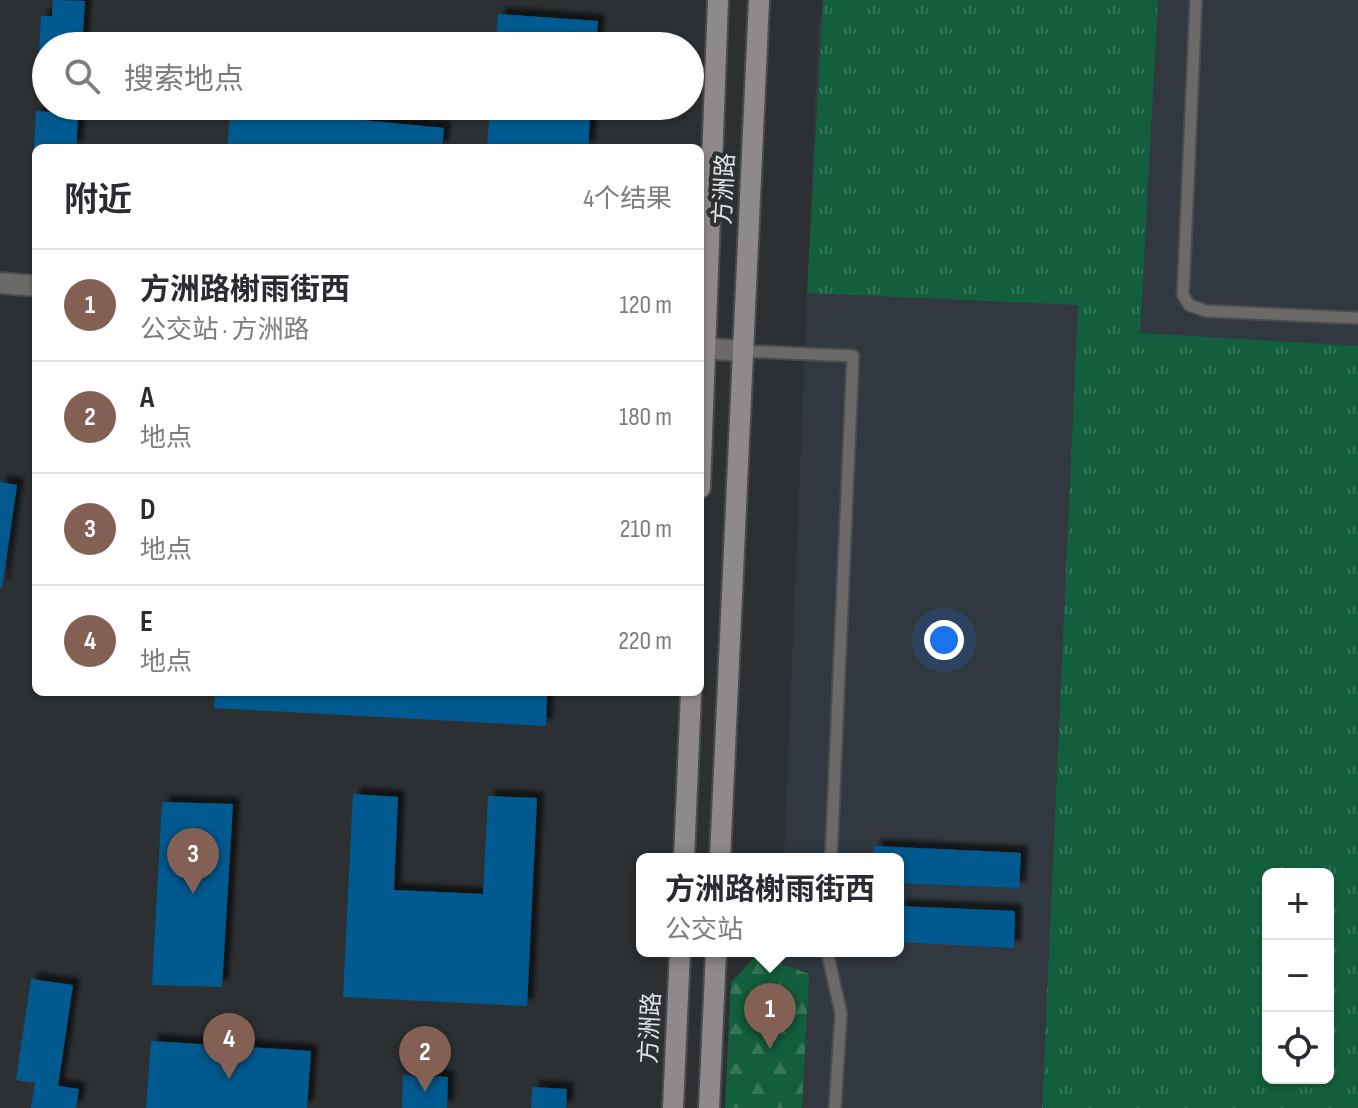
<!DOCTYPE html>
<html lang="zh">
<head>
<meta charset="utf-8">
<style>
  body { margin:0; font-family:"Sofia Sans Condensed","Noto Sans SC",sans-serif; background:#f2f2f3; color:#2b2b33 }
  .controls { position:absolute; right:24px; bottom:24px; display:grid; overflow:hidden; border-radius:12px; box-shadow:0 2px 6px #0004 }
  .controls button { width:72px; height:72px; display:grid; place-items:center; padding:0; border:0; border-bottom:2px solid #e1e1e2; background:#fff; color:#2b2b33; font:40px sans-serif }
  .you { position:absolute; left:944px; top:640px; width:28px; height:28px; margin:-20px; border:6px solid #fff; border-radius:50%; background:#1a73e8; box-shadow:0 0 0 12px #1a73e833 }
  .badge { display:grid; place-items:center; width:52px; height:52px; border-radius:50%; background:#846054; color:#fff; font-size:26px; font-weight:700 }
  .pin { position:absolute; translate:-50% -66px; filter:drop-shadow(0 2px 4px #0008) }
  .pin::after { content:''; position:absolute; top:42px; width:28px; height:24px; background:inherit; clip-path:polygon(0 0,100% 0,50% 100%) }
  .popup { position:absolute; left:636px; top:853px; width:268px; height:104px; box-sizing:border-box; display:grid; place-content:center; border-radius:12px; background:#fff; filter:drop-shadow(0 2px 6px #0005); font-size:26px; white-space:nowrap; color:#7c7c81 }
  .popup b { font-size:30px; color:#2b2b33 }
  .popup::after { content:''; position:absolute; left:50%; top:100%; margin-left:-16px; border:16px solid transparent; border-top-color:#fff }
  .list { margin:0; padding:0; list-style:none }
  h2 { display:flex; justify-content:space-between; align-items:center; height:104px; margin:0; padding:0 32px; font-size:34px }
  h2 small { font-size:26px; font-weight:400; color:#7c7c81 }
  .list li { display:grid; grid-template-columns:52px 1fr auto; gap:24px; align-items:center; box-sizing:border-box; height:112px; padding:0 32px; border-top:2px solid #e1e1e2 }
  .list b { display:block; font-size:30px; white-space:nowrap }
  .list p { margin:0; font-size:26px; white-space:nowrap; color:#7c7c81 }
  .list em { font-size:26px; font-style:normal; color:#7c7c81 }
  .icon { flex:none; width:44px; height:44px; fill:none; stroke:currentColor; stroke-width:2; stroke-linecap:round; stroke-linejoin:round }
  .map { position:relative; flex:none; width:1358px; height:1108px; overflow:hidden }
  .search { position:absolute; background:#fff; box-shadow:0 2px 6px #0004; left:32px; top:32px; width:672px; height:88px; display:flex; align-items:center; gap:20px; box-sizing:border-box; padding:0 28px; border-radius:44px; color:#7c7c81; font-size:30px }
  .panel { position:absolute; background:#fff; box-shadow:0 2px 6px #0004; left:32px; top:144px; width:672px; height:552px; border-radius:12px }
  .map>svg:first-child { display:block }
  .built { fill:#31383f; fill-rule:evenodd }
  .grass { fill:url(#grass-tufts); fill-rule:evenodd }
  .forest { fill:url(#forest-firs) }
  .building { fill:#005a90; filter:url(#shadow) }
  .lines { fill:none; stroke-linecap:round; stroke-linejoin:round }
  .service-casing { stroke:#494c4e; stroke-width:15 }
  .minor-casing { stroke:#494c4e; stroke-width:24 }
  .secondary-casing { stroke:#494c4e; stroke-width:24 }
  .service { stroke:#6c6a69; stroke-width:11 }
  .minor { stroke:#6c6a69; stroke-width:20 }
  .secondary { stroke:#8e8a89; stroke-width:20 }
  .labels { text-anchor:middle; stroke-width:8; stroke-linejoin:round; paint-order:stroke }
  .street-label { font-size:24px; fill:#dfe1e3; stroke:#2d3032 }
</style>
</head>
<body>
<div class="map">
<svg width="1358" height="1108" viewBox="0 0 1358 1108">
  <defs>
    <pattern id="grass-tufts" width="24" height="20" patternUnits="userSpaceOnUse" patternTransform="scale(2)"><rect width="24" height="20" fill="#135f3d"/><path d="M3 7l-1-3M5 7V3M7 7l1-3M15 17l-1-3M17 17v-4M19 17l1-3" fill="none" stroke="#357659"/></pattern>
    <pattern id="forest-firs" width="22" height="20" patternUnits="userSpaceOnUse" patternTransform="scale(2)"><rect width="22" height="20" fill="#135f3d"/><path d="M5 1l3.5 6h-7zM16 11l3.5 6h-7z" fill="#357659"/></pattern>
    <filter id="shadow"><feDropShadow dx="7" dy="-7" stdDeviation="2" flood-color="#0009"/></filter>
  </defs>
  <rect width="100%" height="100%" fill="#2d3032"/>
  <path class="built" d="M824 0H1358V1108H774L780 951H898V859H784L818 28ZM1268 874H1328V1078H1268Z"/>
  <path class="grass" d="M823 0H1158L1140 333 1358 346V1108H1042L1078 305 807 293ZM1268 874H1328V1078H1268Z"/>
  <polygon class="forest" points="757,955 809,974 802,1108 725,1108 731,982"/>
  <g class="building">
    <polygon points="53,0 85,1 82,46 46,46 46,73 38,72 41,16 52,16"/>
    <polygon points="498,14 598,21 596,46 495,46"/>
    <polygon points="49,106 79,106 76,148 34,148 36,111 49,112"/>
    <polygon points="490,106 591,106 588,148 487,148"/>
    <polygon points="231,107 444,128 442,148 227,148"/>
    <polygon points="0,482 17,485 2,588 0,588"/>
    <polygon points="215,692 547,692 546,726 214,708"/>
    <polygon points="353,794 398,797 394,890 483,894 488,796 537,798 527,1006 343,997"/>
    <polygon points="162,802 233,804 222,987 152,985"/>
    <polygon points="874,846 1021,853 1019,888 898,883 898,859 873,859"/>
    <polygon points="898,906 1015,911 1014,948 898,942"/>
    <polygon points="31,979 73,985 58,1086 79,1089 76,1108 31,1108 35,1083 16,1080"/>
    <polygon points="151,1041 311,1051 307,1108 146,1108"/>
    <polygon points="403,1075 448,1077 447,1108 402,1108"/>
    <polygon points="532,1087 567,1089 566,1108 531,1108"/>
  </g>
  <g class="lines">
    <defs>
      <g id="service">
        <polyline points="1196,0 1183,295 1189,305 1206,311 1358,318"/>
        <polyline points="743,351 853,356 831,859"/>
        <polyline points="827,951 841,1013 835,1108"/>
      </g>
      <g id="minor">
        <polyline points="0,283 36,286"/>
        <polyline points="700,348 743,351"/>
      </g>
      <g id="secondary">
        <polyline points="700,488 718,0"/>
        <polyline points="684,859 691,692"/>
        <polyline points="720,859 759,0"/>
        <polyline points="673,1108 680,951"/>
        <polyline points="709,1108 716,951"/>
      </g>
    </defs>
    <use href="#service" class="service-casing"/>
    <use href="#minor" class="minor-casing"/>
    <use href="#secondary" class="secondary-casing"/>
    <use href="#service" class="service"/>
    <use href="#minor" class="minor"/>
    <use href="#secondary" class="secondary"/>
  </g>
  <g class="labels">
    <g class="street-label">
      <text transform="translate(724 189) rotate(-87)" y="8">方洲路</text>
      <text transform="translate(650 1028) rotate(-87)" y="8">方洲路</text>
    </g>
  </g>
</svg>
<div class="controls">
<button>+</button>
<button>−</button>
<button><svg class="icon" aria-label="locate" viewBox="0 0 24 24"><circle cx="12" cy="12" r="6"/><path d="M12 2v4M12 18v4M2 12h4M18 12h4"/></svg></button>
</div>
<div class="you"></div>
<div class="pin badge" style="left:770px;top:1049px">1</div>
<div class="popup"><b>方洲路榭雨街西</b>公交站</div>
<div class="pin badge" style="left:425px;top:1092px">2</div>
<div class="pin badge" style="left:193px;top:894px">3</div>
<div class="pin badge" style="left:229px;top:1079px">4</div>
<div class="search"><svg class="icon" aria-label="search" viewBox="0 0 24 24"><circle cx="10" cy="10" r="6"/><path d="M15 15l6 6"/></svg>搜索地点</div>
<section class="panel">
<h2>附近<small>4个结果</small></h2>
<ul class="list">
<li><span class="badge">1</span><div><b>方洲路榭雨街西</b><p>公交站 · 方洲路</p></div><em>120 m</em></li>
<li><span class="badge">2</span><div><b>A</b><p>地点</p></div><em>180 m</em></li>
<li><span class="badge">3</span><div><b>D</b><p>地点</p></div><em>210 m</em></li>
<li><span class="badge">4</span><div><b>E</b><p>地点</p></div><em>220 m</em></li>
</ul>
</section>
</div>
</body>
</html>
